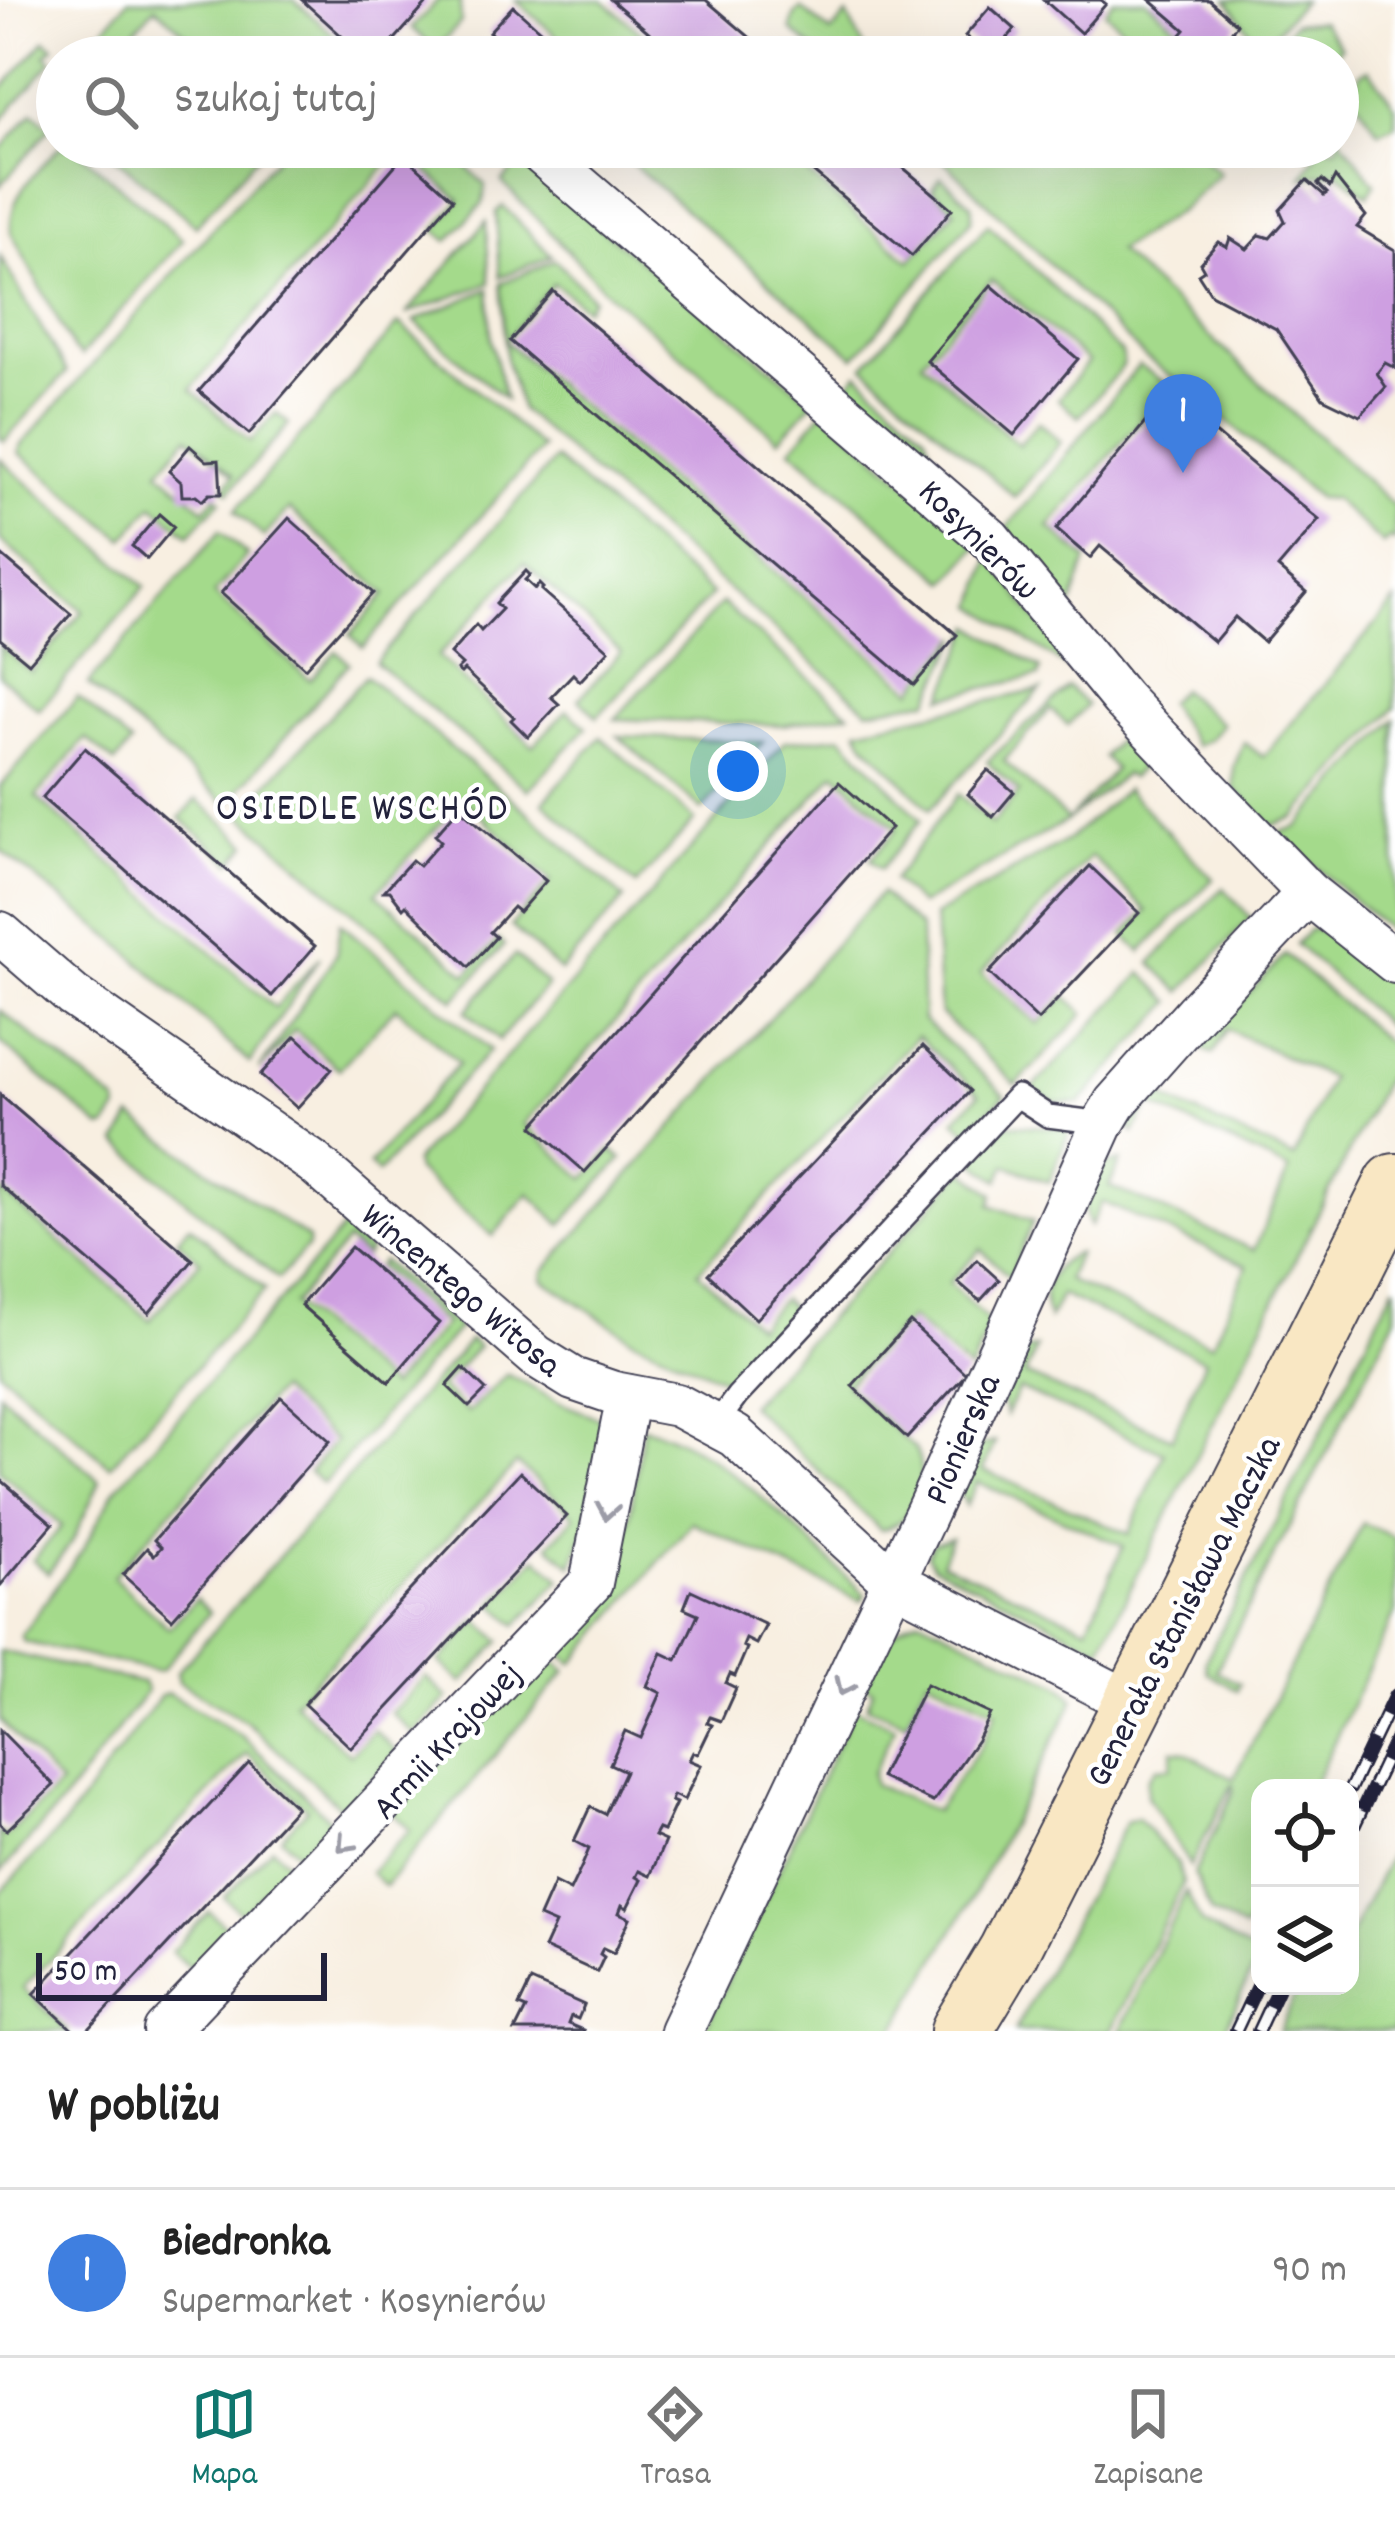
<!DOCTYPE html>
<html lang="pl">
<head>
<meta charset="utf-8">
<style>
  body { margin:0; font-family:Dekko,sans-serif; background:#f6f6f6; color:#222 }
  .controls { position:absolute; right:36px; bottom:36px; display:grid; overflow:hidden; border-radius:24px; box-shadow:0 12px 48px #0002 }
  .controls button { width:108px; height:108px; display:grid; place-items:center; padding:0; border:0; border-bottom:3px solid #e0e0e0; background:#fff; color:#222; font:60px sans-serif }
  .scale { position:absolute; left:36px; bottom:30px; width:291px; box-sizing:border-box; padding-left:12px; border:6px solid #22223b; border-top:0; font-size:33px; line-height:42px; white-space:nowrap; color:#22223b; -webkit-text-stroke:9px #fff; paint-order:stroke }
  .you { position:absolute; left:738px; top:771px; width:42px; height:42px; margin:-30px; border:9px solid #fff; border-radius:50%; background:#1a73e8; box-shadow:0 0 0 18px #1a73e833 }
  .badge { display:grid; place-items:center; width:78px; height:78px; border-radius:50%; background:#0f766e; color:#fff; font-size:39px; font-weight:700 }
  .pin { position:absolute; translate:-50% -99px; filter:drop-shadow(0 3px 6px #0008) }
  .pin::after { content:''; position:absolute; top:63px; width:42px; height:36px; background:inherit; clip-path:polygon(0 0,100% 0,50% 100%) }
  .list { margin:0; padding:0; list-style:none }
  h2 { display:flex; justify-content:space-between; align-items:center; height:156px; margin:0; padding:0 48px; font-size:51px }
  h2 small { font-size:39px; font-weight:400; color:#767676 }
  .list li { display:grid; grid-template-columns:78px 1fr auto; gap:36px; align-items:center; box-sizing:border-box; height:168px; padding:0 48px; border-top:3px solid #e0e0e0 }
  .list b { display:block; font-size:45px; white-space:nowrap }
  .list p { margin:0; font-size:39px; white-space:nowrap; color:#767676 }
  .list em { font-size:39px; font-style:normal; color:#767676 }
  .icon { flex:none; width:66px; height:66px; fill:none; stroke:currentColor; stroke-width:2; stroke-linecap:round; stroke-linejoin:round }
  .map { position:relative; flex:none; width:1395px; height:2031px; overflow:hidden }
  .search { position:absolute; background:#fff; box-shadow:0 12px 48px #0002; left:36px; right:36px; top:36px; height:132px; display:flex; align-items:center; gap:30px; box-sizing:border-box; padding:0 42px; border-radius:66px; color:#767676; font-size:45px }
  .sheet { height:324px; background:#fff }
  nav { display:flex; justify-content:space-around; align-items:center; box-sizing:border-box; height:168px; border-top:3px solid #e0e0e0; background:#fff; font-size:33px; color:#767676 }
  nav a { display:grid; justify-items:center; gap:6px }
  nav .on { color:#0f766e }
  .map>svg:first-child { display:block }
  .green { fill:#a4da8b; stroke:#637e63; stroke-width:3 }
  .building { fill:#ce9fe1 }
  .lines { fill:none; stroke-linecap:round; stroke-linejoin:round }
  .lane-casing { stroke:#424154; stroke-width:26 }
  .street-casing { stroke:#424154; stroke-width:46 }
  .secondary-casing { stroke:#424154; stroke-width:64 }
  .lane { stroke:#fff; stroke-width:21 }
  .street { stroke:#fff; stroke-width:42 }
  .secondary { stroke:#f9e7c3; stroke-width:60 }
  .rail-casing { stroke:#22223b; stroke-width:14 }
  .rail { stroke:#fff; stroke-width:9; stroke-dasharray:27; stroke-linecap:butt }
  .oneway { stroke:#9c9ca7 }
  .labels { text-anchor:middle; stroke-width:9; stroke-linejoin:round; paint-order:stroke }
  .street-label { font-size:36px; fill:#22223b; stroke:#fff }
  .neighbourhood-label { font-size:39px; letter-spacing:3px; fill:#22223b; stroke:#fff }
</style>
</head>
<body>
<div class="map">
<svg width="1395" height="2031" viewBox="0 0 1395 2031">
  <rect width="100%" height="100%" fill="#fff"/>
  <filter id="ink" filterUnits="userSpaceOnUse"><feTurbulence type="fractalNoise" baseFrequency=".00833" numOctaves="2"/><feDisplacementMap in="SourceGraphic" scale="24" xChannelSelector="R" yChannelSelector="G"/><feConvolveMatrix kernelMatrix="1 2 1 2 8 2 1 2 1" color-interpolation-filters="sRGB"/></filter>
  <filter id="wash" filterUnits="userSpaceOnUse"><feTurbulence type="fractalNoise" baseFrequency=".004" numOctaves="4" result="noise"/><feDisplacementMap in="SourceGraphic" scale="48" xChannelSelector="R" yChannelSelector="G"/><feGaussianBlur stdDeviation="2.7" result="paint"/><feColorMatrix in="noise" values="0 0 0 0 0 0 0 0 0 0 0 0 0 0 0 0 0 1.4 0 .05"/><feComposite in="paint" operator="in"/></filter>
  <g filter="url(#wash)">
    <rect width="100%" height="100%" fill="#f8efe1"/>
    <g class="green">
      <polygon points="128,0 294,0 359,57 213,57 155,7 113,55 95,39"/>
      <polygon points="438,0 460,0 461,22 436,49 412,28"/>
      <polygon points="516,0 603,0 670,57 552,57 564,43"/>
      <polygon points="1113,0 1146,0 1177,27 1164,42 1151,32 1140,44 1105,12"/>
      <polygon points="1227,0 1303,0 1261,48"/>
      <polygon points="801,8 831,33 847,15 869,57 823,57 791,30 794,16"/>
      <polygon points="1321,21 1341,47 1332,57 1266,57 1294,23"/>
      <polygon points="45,40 54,47 46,55 52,61 0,122 0,91"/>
      <polygon points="1369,69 1395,106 1395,125 1379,132 1353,95 1360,73"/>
      <polygon points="33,112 50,128 0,186 0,150"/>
      <polygon points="1338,134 1375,184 1368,195 1337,172 1302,177 1321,147 1338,147"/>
      <path d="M59 147H74L183 240 81 356 74 350 11 232C8 195 36 173 59 147Z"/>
      <polygon points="103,147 265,147 196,226"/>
      <polygon points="285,147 447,147 485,185 483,203 448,241 435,230 460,200 401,148 191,389 250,442 276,413 289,424 229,492 224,488 234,475 188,436 159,471 204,509 216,496 221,500 189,535 153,505 124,539 19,453 20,447"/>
      <polygon points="613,147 776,147 910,261 955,210 932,189 941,177 972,205 972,219 855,357"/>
      <polygon points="930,147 1147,147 1156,154 1163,147 1189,147 1220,173 1182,209 1117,251 1395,507 1395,541 1390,538 1383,544 1333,499 1318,498 1191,390 1146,358"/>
      <polygon points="520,162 813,402 779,440 607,292 502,182"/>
      <polygon points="503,206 552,256 500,277 496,212"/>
      <polygon points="486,222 490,283 406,314"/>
      <polygon points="988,224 1122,354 1123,366 1079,417 1058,399 1088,362 992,280 922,361 1019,445 1038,422 1061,442 1015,497 864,366"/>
      <polygon points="0,256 67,372 4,441 0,437"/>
      <polygon points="555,260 593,298 585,308 554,283 505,341 913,690 960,636 929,700 868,710 521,410 506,360 501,283"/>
      <polygon points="489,289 491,340 505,399 414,321"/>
      <polygon points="399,323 542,448 363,647 350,635 386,594 289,509 264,537 235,511"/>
      <polygon points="1139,365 1170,386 1049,527 1087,560 1069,614 1003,533"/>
      <polygon points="858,373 926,434 940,475 843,391"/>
      <polygon points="824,410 979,545 947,582 791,449"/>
      <polygon points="0,459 145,587 39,710 0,676 0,646 31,672 83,611 0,540"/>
      <polygon points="555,459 712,594 597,717 579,699 621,652 524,563 438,656 533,746 567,710 587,727 528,790 375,662"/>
      <polygon points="220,531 247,555 214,594 310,680 336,651 349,663 227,804 88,684"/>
      <polygon points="990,558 1079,675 976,606"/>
      <polygon points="1395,601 1395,708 1295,817 1271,826 1234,788 1234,767 1244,742 1263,757"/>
      <polygon points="722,603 849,713 783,725 615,719"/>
      <polygon points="973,626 1041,669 1039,676 943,697"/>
      <polygon points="366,676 523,808 624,899 560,971 511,926 551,881 463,799 376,893 467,974 498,940 504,945 454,1000 240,814"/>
      <polygon points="1068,687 1087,705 1068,725 1050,709 1004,761 1068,820 1115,769 1103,757 1121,736 1148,760 1131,778 1125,774 1068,820 920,905 893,880 958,794 992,824 1019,792 987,762"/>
      <polygon points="1180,689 1222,724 1211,738 1196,746 1167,703"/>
      <polygon points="1041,690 930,809 865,743 858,729"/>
      <polygon points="78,697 131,744 115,763 86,738 36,797 275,1008 320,957 250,1063 116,941 0,850 0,787"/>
      <polygon points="1395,720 1395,936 1277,833 1297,827"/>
      <polygon points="618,736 763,742 702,810"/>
      <polygon points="842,736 921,820 881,869 870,860 897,829 835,773 524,1124 585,1179 612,1150 622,1159 561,1225 529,1193 493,1236 416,1171 414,1162 786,741"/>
      <polygon points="601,737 695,820 636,885 543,802"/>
      <polygon points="1126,789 1213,879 1141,952 1124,935 1147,911 1091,856 981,973 1038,1024 1066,996 1084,1014 1016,1085 940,1013 934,916 1069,839"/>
      <polygon points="197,799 248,844 232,863 180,818"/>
      <polygon points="1223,888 1251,918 1181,992 1151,963"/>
      <polygon points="881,893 920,928 923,1020 1005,1095 968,1132 955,1120 979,1094 917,1036 698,1272 757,1326 782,1299 799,1315 739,1380 728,1381 633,1339 543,1280 544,1271"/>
      <polygon points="340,923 490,1050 378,1173 369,1165 459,1063 396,1007 339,1069 295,1030 259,1070 336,954"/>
      <polygon points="1310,929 1333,933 1395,985 1395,1033 1296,944"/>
      <polygon points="515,955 547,985 499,1040 466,1011"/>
      <path d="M1285 955 1395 1049V1060L1101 1648 933 1565 927 1555 933 1543 951 1538 941 1562 1088 1627 1123 1546 977 1482 966 1506 957 1489 976 1446 995 1442 983 1470 1129 1534 1164 1453 1019 1389 1006 1415 999 1395C1008 1377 1013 1351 1036 1348L1025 1375 1172 1438 1205 1360 1061 1295 1049 1319C1036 1295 1052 1260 1078 1253L1067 1280 1212 1344 1247 1266 1102 1202 1090 1226C1076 1205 1095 1184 1105 1165L1121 1161 1109 1186 1254 1250 1289 1170 1150 1104 1134 1133 1127 1125 1128 1106 1166 1071 1175 1073 1164 1098 1294 1158 1330 1078 1227 1029 1213 1054 1198 1047Z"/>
      <polygon points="1142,973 1172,1002 1080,1103 1056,1102 1032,1089"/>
      <polygon points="0,1010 117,1103 118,1110 107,1127 101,1128 0,1042"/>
      <polygon points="132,1117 308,1239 308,1246 278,1279 118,1143"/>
      <polygon points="1006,1124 1070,1129 1049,1182 1006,1165 999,1181 973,1161"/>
      <path d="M964 1170 994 1194 991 1205 1033 1221 1010 1278 981 1249 949 1283 990 1323 970 1371 910 1318 846 1385 915 1449C930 1478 914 1522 881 1530L749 1405Z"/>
      <polygon points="0,1190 150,1320 200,1261 177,1240 190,1225 265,1290 110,1466 0,1371"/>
      <polygon points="343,1228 369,1250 365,1256 347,1241 293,1304 390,1387 445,1324 378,1266 382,1261 459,1328 323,1484 309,1472 335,1441 278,1390 113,1577 169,1628 196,1599 210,1612 162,1670 155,1671 24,1642 21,1636 83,1549 115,1490"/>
      <polygon points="1395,1285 1395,1318 1216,1671 1240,1684 1237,1690 1208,1673 1205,1662"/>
      <polygon points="470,1340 478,1347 440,1387 468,1413 507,1374 560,1403 606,1421 585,1531 572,1566 549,1545 575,1516 517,1463 294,1702 350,1755 374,1730 398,1752 343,1810 247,1722 179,1682 177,1672"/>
      <polygon points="0,1393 100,1481 72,1542 48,1573 33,1560 62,1526 0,1471"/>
      <path d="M643 1427C721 1444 804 1539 865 1594L861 1601 692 1522 573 1664 548 1644 611 1573 629 1524Z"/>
      <polygon points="1363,1523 1395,1538 1395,1613 1312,1788 1260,1788 1260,1897 1244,1930 1211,1913 1194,1874 1233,1793 1233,1783 1190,1866 1147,1796 1147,1780 1156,1768 1171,1767 1173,1750 1185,1752 1234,1779"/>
      <polygon points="537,1557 561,1579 517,1625 494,1604"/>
      <path d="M920 1618 1060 1685 1075 1699 969 1904 894 2031H704L854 1708 895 1727 872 1773 874 1785 935 1811 982 1744 997 1711 927 1678 906 1722 867 1706 873 1690 864 1685C878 1656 886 1627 920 1618Z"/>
      <polygon points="478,1620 501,1641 462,1683 439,1662"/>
      <polygon points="0,1651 143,1683 147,1691 62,1803 0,1873 0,1832 6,1837 60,1785 0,1720"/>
      <polygon points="542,1652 566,1671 385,1886 370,1872 410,1830 391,1812"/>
      <polygon points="426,1677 448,1698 414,1734 391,1713"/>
      <polygon points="168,1693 242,1736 331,1820 299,1854 281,1837 307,1809 247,1753 23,1988 68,2031 0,2031 0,1893 67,1821 161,1695"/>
      <polygon points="1137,1818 1178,1864 1183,1883 1111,2031 1015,2031 1126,1822"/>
      <polygon points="1395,1844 1395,2031 1279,2031 1299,1986 1350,1986 1350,1936"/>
      <polygon points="272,1847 290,1864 242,1914 224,1897"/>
      <polygon points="1186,1891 1201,1923 1259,1956 1224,2031 1120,2031"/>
      <polygon points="209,1911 228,1929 191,1969 171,1952"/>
    </g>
    <g id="blocks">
      <g class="building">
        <polygon points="302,0 430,0 379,57 365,57"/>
        <polygon points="611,0 706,0 773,57 678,57"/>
        <polygon points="1044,0 1101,0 1106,4 1081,33"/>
        <polygon points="1150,0 1209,0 1237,24 1232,31 1257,53 1254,57 1140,57 1153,42 1165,53 1185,30"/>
        <polygon points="513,6 557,45 546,57 518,57 489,32"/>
        <polygon points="990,7 1015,29 992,57 965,36"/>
        <polygon points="784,147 879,147 952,209 912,256"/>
        <polygon points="404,155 453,199 249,434 199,391"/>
        <polygon points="1335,177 1366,216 1357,227 1395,250 1395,368 1385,363 1377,373 1386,387 1360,416 1323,398 1276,329 1211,294 1198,274 1204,270 1200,263 1218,242 1227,247 1230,238 1247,249 1260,235 1270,238 1285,221 1280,210 1307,180 1324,195 1327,193 1318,184 1322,180 1330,187"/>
        <polygon points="991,285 1078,359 1014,435 927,361"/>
        <polygon points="553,291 957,635 914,685 510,341"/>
        <polygon points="1169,394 1319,520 1278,568 1306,592 1264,642 1235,617 1214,642 1100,546 1090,558 1056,529"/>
        <polygon points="190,446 207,461 219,460 221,494 209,494 202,501 196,496 182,496 181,482 169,471"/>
        <polygon points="159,514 174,527 147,559 132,546"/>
        <polygon points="289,518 373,593 305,668 221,593"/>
        <polygon points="0,554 71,614 29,663 0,639"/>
        <polygon points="526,571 530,575 525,580 535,589 539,584 543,588 541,590 609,650 580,681 573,674 551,697 559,704 528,737 511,720 514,717 464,670 461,673 457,670 462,665 450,654 476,625 481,631 502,609 496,603"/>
        <polygon points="85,748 315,946 272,996 42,798"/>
        <polygon points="988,770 1014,792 993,817 968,794"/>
        <polygon points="839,782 891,828 585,1172 533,1126"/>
        <polygon points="459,808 546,881 519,912 513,907 490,932 496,937 469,967 406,905 403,908 390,891 384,891 412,860 419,866 441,841 435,835"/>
        <polygon points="1090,866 1139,913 1038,1020 989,973"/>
        <polygon points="296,1036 332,1069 297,1108 260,1075"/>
        <polygon points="923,1046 970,1091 756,1319 708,1274"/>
        <polygon points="0,1095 193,1260 149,1313 0,1185"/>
        <polygon points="351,1247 439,1323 389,1382 301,1305"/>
        <polygon points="977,1260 999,1280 980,1301 958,1282"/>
        <polygon points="910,1322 966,1374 907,1438 852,1386"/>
        <polygon points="463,1368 486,1390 469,1407 447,1386"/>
        <polygon points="281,1397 330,1441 172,1619 123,1575 147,1548 154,1555 161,1547 154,1540"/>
        <polygon points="520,1472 567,1516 351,1748 304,1704"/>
        <polygon points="0,1479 53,1524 0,1586"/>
        <polygon points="691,1590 766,1625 756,1644 746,1639 743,1646 747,1648 735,1676 730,1674 726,1683 736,1688 721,1721 710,1717 707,1723 712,1725 698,1754 693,1752 689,1760 701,1765 684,1800 673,1795 671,1801 676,1803 670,1816 663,1831 658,1829 654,1836 665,1841 650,1876 639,1871 636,1877 641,1880 627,1908 622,1905 619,1913 630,1918 614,1953 603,1948 600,1954 604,1957 597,1972 544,1948 555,1924 539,1917 554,1883 570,1891 581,1868 589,1849 574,1841 590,1807 605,1814 625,1771 610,1764 625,1731 641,1738 661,1693 647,1686 662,1653 677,1660 698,1614 684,1608"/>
        <polygon points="926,1684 990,1714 977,1740 933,1802 880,1777"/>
        <polygon points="0,1730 54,1785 7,1830 0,1823"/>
        <polygon points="249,1763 296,1807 87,2031 74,2031 34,1994"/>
        <polygon points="531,1981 584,2005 578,2019 571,2016 568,2024 585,2031 515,2031 526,2009 519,2006"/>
      </g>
    </g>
  </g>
  <g filter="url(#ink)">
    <use href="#blocks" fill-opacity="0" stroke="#424154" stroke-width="3"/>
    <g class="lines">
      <defs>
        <polyline id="lane" points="716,1424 737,1396 1017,1096 1048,1116 1103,1123"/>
        <g id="street">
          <polyline points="534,147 990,539 1122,699 1198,779 1308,893 1395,962"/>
          <polyline points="0,933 73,996 314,1163 536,1356 573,1379 614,1393 677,1405 735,1436 893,1581 1134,1704"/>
          <polyline points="165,2031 591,1583 628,1396"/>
          <polyline points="681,2031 927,1511 1103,1123 1115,1103 1195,1013 1308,893"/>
        </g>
        <polyline id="secondary" points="961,2031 1009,1951 1395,1184"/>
      </defs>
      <use href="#lane" class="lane-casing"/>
      <use href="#street" class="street-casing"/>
      <use href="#secondary" class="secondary-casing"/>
      <use href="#lane" class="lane"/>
      <use href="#street" class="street"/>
      <use href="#secondary" class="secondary"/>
      <defs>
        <g id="rail">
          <polyline points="1350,1789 1395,1695"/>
          <polyline points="1350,1835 1395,1740"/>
          <polyline points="1236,2031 1260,1980"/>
          <polyline points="1258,2031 1279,1986"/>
        </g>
      </defs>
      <use href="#rail" class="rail-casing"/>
      <use href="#rail" class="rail"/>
    </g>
    <defs><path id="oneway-chevron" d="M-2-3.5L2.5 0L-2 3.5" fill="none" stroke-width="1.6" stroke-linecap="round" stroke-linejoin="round" transform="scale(3)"/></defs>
    <g class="oneway">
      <use href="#oneway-chevron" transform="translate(607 1511) rotate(100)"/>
      <use href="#oneway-chevron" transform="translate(844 1687) rotate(115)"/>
      <use href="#oneway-chevron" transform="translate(345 1844) rotate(133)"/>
    </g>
  </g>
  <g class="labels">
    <g class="street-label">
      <text transform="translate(981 538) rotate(45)" y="13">Kosynierów</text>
      <text transform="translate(463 1288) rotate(40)" y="13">Wincentego Witosa</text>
      <text transform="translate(960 1438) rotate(-66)" y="13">Pionierska</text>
      <text transform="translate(1181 1610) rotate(-63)" y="13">Generała Stanisława Maczka</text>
      <text transform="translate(445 1739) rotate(-47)" y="13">Armii Krajowej</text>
    </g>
    <g class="neighbourhood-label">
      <text x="363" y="819">OSIEDLE WSCHÓD</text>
    </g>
  </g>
</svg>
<div class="controls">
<button><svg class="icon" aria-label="locate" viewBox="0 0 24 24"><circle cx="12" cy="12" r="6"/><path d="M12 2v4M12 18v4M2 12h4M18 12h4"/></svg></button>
<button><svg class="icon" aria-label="layers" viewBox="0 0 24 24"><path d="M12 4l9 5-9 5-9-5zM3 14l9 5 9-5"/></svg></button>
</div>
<div class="scale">50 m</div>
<div class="you"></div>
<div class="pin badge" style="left:1183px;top:473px;background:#3f7fe0">1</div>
<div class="search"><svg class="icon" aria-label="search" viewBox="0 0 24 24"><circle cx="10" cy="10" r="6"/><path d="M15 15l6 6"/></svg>Szukaj tutaj</div>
</div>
<section class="sheet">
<h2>W pobliżu<small></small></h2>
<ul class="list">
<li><span class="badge" style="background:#3f7fe0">1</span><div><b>Biedronka</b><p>Supermarket · Kosynierów</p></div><em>90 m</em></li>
</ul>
</section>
<nav>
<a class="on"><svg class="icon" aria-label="map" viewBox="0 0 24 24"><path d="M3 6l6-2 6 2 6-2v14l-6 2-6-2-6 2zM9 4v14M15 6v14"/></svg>Mapa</a>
<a><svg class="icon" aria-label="directions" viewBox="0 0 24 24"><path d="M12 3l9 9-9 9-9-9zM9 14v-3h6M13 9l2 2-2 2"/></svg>Trasa</a>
<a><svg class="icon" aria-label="saved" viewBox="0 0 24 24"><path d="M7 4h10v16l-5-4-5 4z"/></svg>Zapisane</a>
</nav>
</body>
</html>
